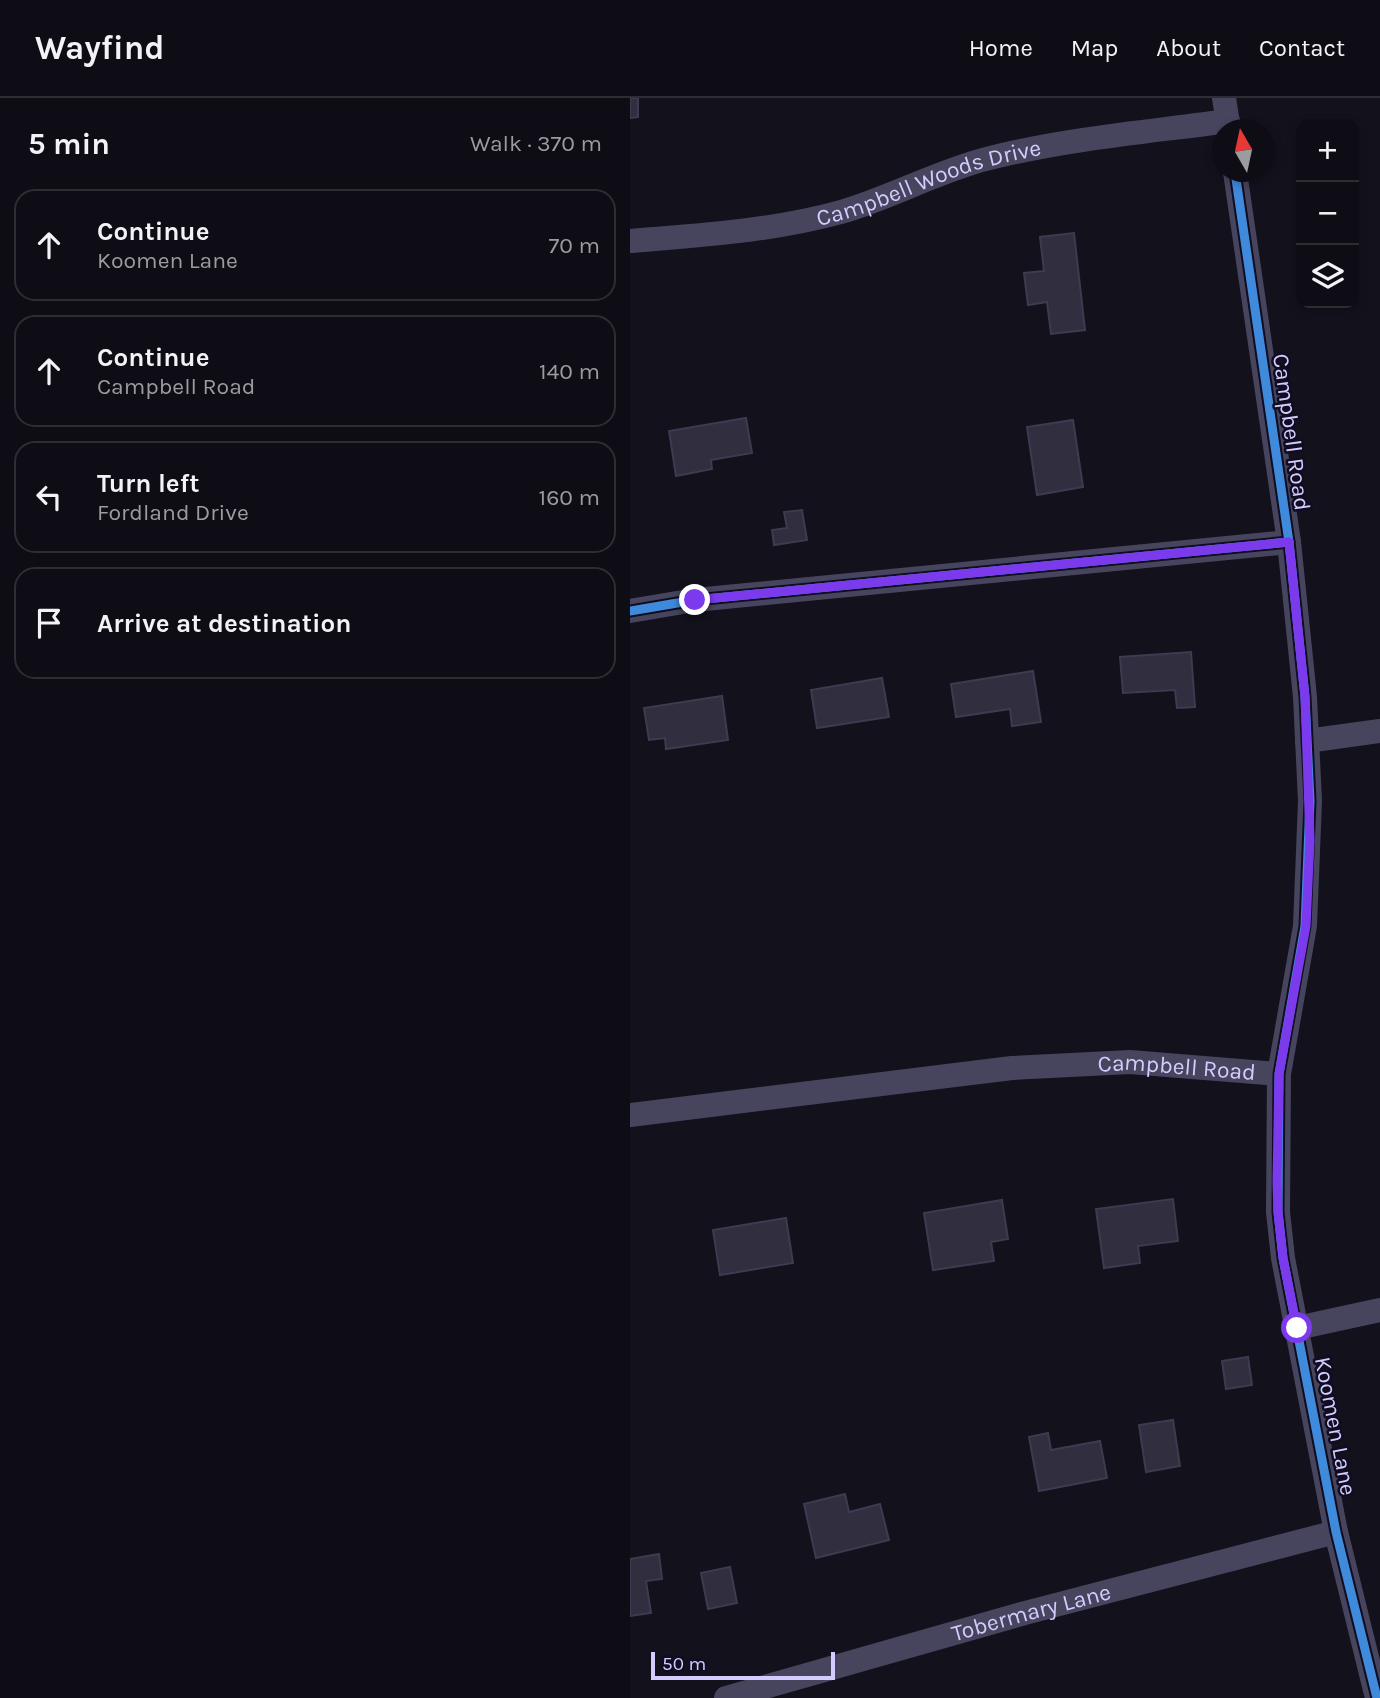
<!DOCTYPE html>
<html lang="en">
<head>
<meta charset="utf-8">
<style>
  body { margin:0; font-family:Karla,sans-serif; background:#1c1b22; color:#f1f3f6 }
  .controls { position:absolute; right:21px; top:21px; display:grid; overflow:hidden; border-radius:14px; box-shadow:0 4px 10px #0003 }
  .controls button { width:63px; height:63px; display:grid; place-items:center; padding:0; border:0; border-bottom:2px solid #2e2d34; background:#0e0d15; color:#f1f3f6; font:35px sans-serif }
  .compass { position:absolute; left:582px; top:21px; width:63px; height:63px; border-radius:50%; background:#0e0d15; box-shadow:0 4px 10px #0003; rotate:351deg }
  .scale { position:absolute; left:21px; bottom:18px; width:184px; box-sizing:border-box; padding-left:7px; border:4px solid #d4ccff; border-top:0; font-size:19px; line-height:24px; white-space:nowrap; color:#d4ccff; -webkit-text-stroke:5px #100c21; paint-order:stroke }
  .stop { position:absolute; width:21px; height:21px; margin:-16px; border:5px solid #7c3aed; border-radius:50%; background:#fff }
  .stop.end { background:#7c3aed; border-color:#fff; box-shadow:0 2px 7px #0008 }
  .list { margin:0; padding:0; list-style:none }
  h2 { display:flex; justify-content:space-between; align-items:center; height:91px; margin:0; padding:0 28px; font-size:30px }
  h2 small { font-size:23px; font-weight:400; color:#9b9ca0 }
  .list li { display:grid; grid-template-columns:46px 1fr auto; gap:21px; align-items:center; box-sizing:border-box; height:112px; margin:0 14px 14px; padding:0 14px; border:2px solid #2e2d34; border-radius:21px }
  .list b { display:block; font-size:26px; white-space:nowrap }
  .list p { margin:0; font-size:23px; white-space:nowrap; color:#9b9ca0 }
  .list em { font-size:23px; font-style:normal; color:#9b9ca0 }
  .icon { flex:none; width:38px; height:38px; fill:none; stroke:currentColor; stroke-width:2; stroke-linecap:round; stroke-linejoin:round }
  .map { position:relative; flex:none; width:750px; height:1600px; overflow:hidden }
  header { display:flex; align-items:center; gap:42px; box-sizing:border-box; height:98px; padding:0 35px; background:#0e0d15; border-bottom:2px solid #2e2d34 }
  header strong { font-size:33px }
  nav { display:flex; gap:38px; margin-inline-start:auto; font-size:24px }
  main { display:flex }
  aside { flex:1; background:#0e0d15 }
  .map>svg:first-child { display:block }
  .building { fill:#312e3f; stroke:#3f3a50; stroke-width:2 }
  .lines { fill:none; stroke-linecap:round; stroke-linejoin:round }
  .street { stroke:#47455d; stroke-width:24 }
  .cycleway-casing { stroke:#100c21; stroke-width:13 }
  .cycleway { stroke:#408adc; stroke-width:9 }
  .route { stroke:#7c3aed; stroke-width:9 }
  .labels { text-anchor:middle; stroke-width:5; stroke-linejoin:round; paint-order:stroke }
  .street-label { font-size:23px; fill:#d4ccff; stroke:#100c21 }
</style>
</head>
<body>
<header>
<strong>Wayfind</strong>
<nav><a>Home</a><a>Map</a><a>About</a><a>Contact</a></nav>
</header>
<main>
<aside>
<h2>5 min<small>Walk · 370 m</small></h2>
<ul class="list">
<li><svg class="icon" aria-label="ahead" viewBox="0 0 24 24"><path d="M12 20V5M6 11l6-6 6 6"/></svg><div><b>Continue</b><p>Koomen Lane</p></div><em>70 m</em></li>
<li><svg class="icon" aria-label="ahead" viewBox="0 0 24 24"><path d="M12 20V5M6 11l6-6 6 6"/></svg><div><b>Continue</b><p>Campbell Road</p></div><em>140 m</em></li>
<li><svg class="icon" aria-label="left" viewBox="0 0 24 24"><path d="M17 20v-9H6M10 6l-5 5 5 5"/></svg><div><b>Turn left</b><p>Fordland Drive</p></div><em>160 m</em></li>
<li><svg class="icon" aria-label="arrive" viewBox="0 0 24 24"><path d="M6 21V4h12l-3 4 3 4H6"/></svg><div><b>Arrive at destination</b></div></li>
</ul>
</aside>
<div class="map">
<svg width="750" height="1600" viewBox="0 0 750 1600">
  <rect width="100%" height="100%" fill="#13111c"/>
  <g class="building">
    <polygon points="0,0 8,0 8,19 0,20"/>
    <polygon points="444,135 455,232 421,236 417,204 398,207 394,175 414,173 410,139"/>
    <polygon points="116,320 122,355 81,362 82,371 46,378 39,333"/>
    <polygon points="443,322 453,389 407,397 397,329"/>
    <polygon points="172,412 177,442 144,447 142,432 157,430 154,414"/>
    <polygon points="561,554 565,609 547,610 545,592 493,595 490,559"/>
    <polygon points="403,573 411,624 382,628 380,611 326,619 321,586"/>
    <polygon points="252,580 259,619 187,630 181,592"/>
    <polygon points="92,598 98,642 36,651 35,640 19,642 14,610"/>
    <polygon points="543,1101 548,1143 508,1148 510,1165 474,1170 466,1111"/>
    <polygon points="372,1102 378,1141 361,1144 364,1163 303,1172 294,1115"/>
    <polygon points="156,1120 163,1165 90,1177 83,1132"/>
    <polygon points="618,1259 622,1287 596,1291 592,1263"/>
    <polygon points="543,1322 550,1368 516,1374 509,1327"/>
    <polygon points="418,1335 421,1352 470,1343 477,1380 409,1393 399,1339"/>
    <polygon points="215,1396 219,1414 250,1406 259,1442 186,1460 174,1406"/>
    <polygon points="29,1456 32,1481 16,1483 21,1515 0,1518 0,1461"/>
    <polygon points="100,1469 107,1505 78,1511 71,1475"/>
  </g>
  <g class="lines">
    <g class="street">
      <polyline points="594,0 599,32"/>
      <polyline points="605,74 659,444 675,599 680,703 675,828 649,976 648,1114 653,1160 706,1434 747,1600"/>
      <path id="s1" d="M0 143C71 137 142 133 211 114 260 100 306 74 356 61 434 41 517 34 598 23"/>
      <polyline points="0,513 65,502 659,444"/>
      <polyline points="677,643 750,633"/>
      <path id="s2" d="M0 1017 382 970 500 964 649 976"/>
      <polyline points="667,1230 750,1212"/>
      <path id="s3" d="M96 1600 395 1515 706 1434"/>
    </g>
    <defs>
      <g id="cycleway">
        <polyline points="605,74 659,444 675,599 680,703 675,828 649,976 648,1114 653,1160 706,1434 747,1600"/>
        <polyline points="0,513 65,502 659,444"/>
      </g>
    </defs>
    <use href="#cycleway" class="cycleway-casing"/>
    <use href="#cycleway" class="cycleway"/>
  </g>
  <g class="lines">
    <polyline class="route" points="65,502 659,444 675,599 680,742 676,828 649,976 647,1084 648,1114 653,1160 667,1230"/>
  </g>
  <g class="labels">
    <g class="street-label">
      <text dy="8" stroke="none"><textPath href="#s1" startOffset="306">Campbell Woods Drive</textPath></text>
      <text transform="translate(662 334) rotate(82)" y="8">Campbell Road</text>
      <text dy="8" stroke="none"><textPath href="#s2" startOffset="550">Campbell Road</textPath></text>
      <text transform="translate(706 1328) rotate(79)" y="8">Koomen Lane</text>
      <text dy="8" stroke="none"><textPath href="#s3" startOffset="317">Tobermary Lane</textPath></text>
    </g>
  </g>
</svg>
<div class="controls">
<button>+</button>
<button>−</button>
<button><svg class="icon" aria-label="layers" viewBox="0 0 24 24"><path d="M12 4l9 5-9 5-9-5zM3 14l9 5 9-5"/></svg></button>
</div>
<svg class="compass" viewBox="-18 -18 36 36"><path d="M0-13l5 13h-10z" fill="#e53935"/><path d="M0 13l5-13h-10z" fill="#9b9ca0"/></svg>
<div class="scale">50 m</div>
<div class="stop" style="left:667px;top:1230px"></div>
<div class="stop end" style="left:65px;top:502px"></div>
</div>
</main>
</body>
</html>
